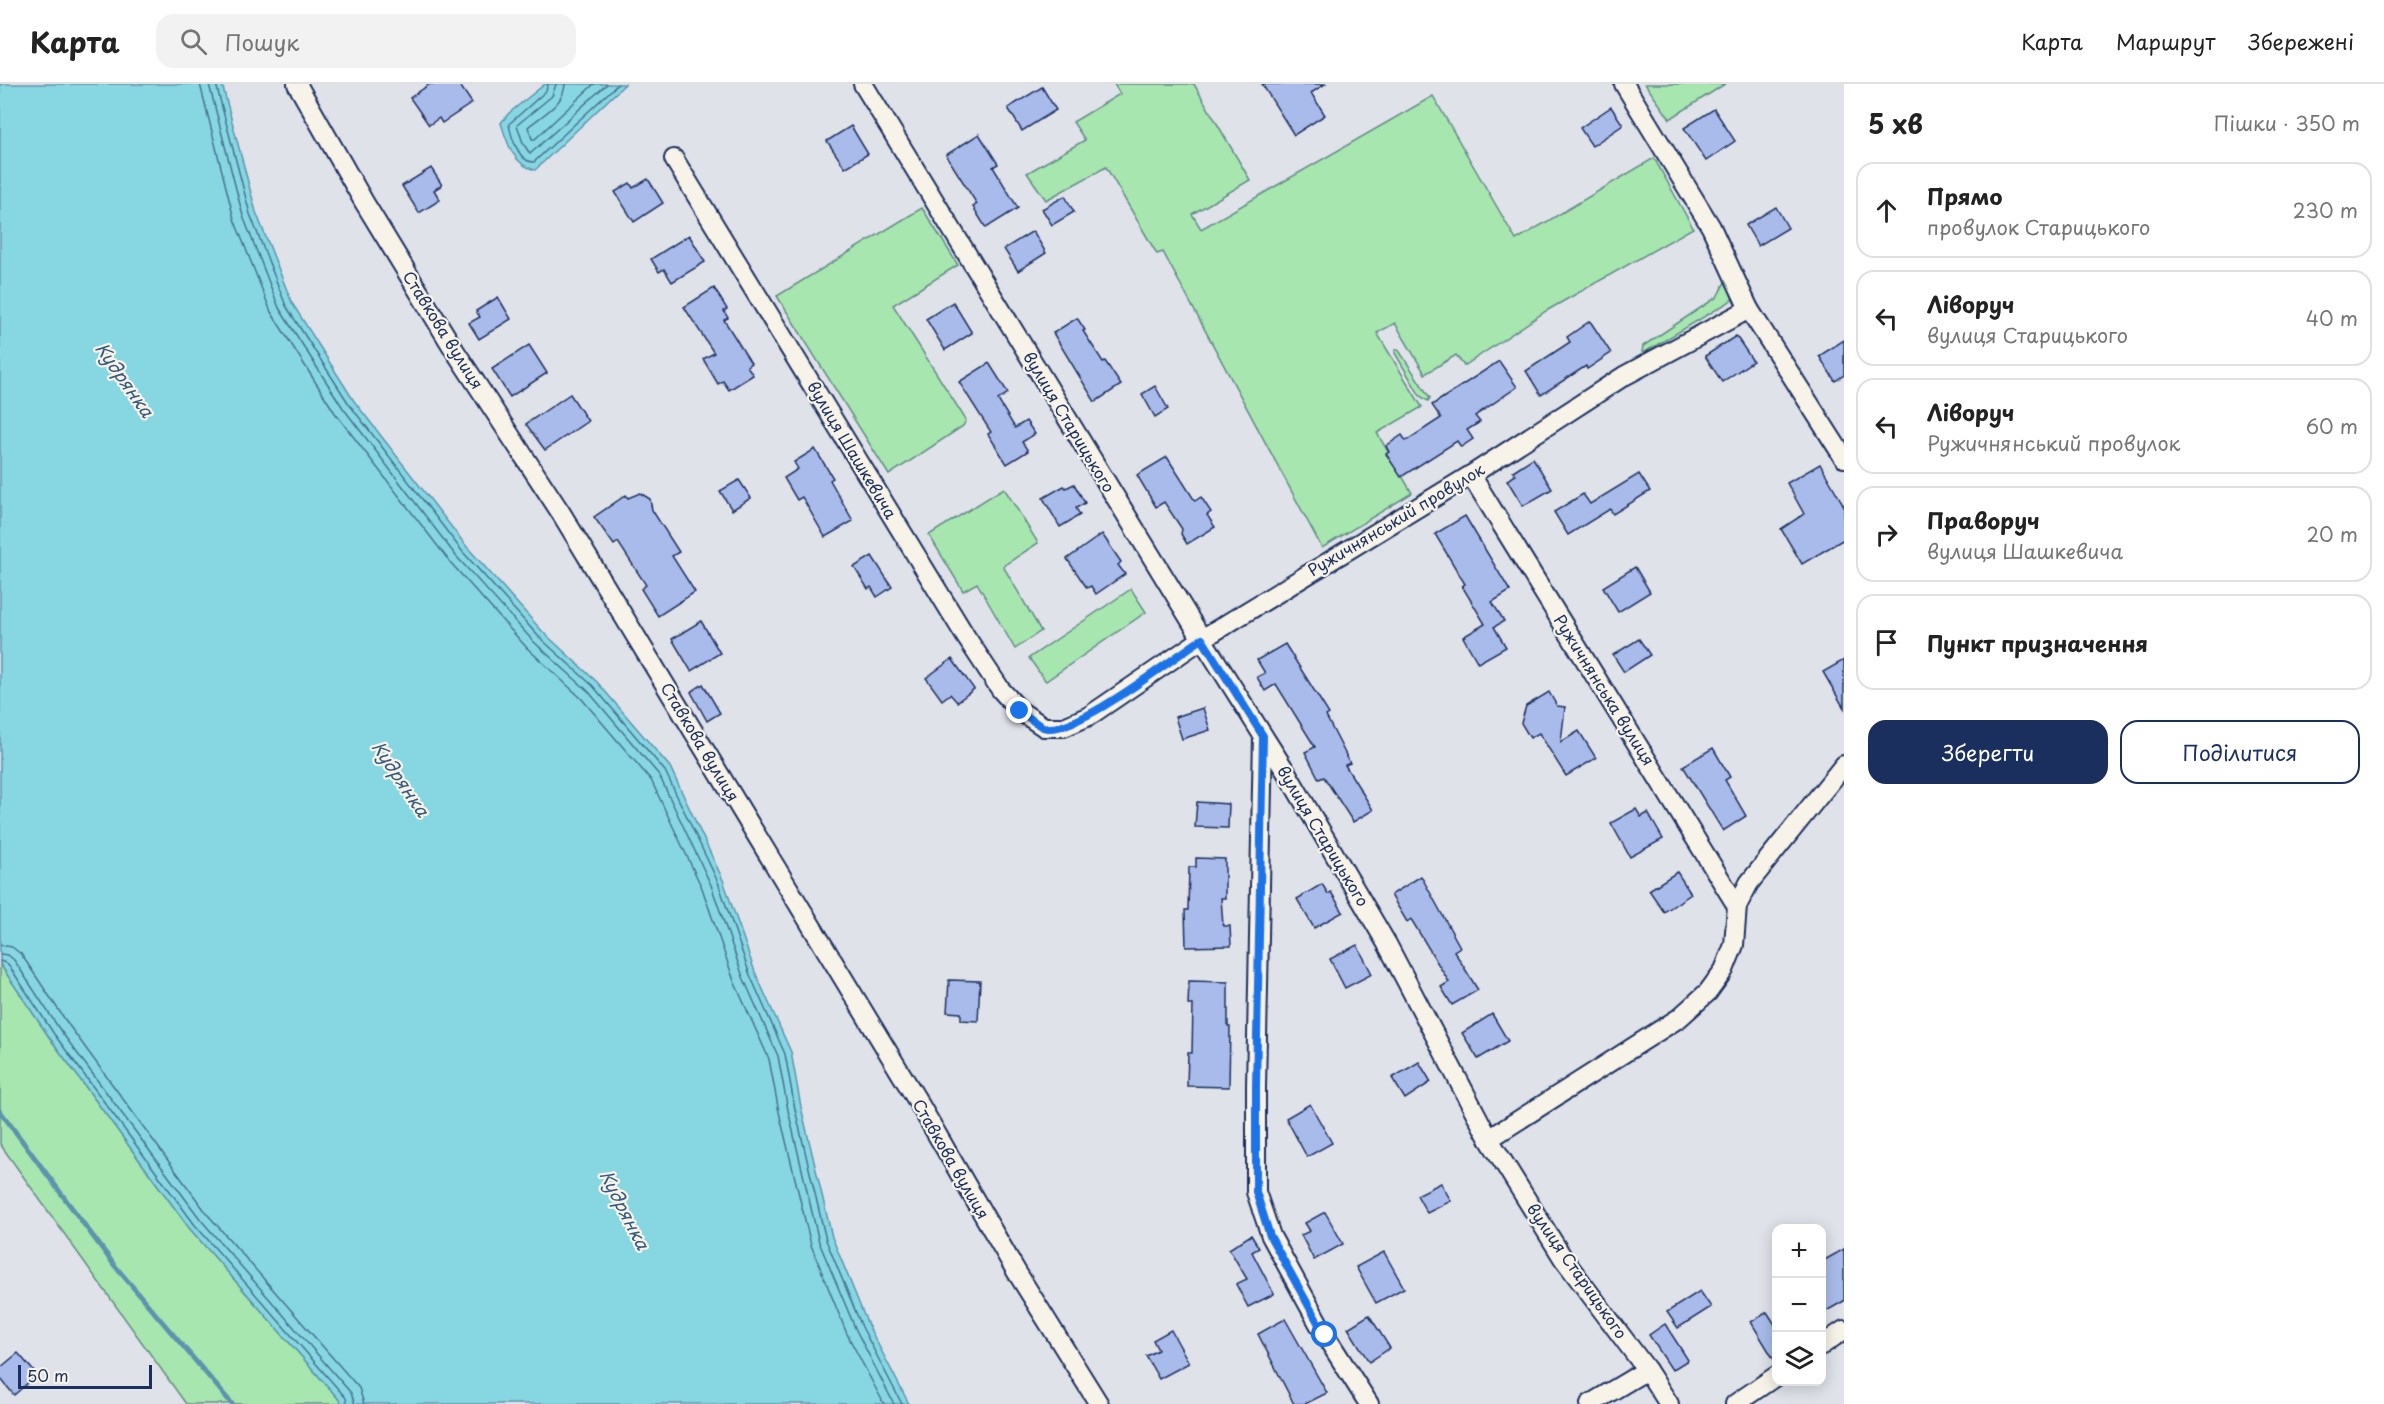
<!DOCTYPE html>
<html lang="uk">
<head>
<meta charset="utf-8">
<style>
  body { margin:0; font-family:"Playpen Sans",sans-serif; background:#f2f2f2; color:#222 }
  .controls { position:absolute; right:18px; bottom:18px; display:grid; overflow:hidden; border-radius:12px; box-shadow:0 3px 15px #0003 }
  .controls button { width:54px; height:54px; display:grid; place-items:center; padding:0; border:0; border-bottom:2px solid #e0e0e0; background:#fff; color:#222; font:30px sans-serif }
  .scale { position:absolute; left:18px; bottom:15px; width:134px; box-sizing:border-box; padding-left:6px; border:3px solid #1b2f5e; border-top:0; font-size:16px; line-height:21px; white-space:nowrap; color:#1b2f5e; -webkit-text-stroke:4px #f7f3e8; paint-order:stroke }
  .stop { position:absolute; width:18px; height:18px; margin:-14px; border:4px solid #1a73e8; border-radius:50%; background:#fff }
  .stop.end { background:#1a73e8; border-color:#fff; box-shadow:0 2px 6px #0008 }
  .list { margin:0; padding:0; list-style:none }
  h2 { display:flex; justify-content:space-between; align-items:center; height:78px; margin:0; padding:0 24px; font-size:26px }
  h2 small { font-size:20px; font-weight:400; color:#767676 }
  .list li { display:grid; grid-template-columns:39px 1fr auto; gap:18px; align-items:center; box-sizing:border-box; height:96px; margin:0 12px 12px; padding:0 12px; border:2px solid #e0e0e0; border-radius:18px }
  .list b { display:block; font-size:22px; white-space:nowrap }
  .list p { margin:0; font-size:20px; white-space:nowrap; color:#767676 }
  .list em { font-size:20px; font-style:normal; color:#767676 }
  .actions { display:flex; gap:12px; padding:18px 24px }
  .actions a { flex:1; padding:14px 0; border:2px solid #1b2f5e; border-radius:18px; text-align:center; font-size:21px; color:#1b2f5e }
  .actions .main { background:#1b2f5e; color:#fff }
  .icon { flex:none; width:33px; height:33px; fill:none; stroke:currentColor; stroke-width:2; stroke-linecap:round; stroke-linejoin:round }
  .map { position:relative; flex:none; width:1844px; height:1320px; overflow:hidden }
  header { display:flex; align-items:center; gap:36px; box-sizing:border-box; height:84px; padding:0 30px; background:#fff; border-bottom:2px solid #e0e0e0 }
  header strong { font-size:28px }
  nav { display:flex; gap:33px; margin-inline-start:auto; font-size:21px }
  .search { width:420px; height:54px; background:#f2f2f2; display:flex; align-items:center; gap:15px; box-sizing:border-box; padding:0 21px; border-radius:18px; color:#767676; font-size:22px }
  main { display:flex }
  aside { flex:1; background:#fff }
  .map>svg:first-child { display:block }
  .green { fill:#a7e6ae; stroke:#618a86; stroke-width:1.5 }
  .water { fill:#87d7e2; stroke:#5c94ad; stroke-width:1.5 }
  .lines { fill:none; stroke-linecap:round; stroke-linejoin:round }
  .shore { stroke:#467293; stroke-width:1.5 }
  .stream { stroke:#5c94ad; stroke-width:5 }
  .building { fill:#a8bbea; stroke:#1b2f5e; stroke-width:1.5 }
  .minor-casing { stroke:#1b2f5e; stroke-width:22 }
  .minor { stroke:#f7f3e8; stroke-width:18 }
  .route { stroke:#1a73e8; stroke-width:8 }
  .labels { text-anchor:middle; stroke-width:4.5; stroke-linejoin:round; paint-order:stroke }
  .street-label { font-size:16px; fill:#1b2f5e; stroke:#f7f3e8 }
  .water-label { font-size:18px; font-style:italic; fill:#36597f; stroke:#f7f3e8 }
</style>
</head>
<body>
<header>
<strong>Карта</strong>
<div class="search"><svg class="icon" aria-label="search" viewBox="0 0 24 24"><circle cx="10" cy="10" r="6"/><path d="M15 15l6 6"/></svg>Пошук</div>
<nav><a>Карта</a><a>Маршрут</a><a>Збережені</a></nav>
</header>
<main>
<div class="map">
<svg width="1844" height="1320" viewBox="0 0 1844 1320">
  <rect width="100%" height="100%" fill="#dfe2e9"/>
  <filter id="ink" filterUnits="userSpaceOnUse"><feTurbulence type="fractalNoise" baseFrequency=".0167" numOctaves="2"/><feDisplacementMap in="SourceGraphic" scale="12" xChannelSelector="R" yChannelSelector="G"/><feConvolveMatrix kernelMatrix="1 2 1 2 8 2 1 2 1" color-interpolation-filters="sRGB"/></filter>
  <g filter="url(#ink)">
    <g class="green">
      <polygon points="1114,0 1194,0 1250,96 1192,130 1201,145 1433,12 1516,156 1654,74 1693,144 1546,227 1464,282 1456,271 1425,290 1395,239 1377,249 1422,323 1377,349 1412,409 1322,464 1163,168 1157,170 1106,83 1046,116 1027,89 1085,56 1073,38 1120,10"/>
      <polygon points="1645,0 1725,0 1670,35"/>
      <polygon points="922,124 958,181 893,221 966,336 963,342 889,391 777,212"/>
      <polygon points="1730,197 1734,213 1729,218 1645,268 1642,268 1643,262 1717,213 1725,198"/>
      <polygon points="1395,265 1398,265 1430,314 1428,317 1420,312 1395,269"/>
      <polygon points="1004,404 1038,459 1003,482 1041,547 1015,565 977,499 963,507 929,451"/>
      <polygon points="1131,505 1146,528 1046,597 1044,595 1029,574"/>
      <polygon points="0,880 49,953 190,1145 343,1320 186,1320 0,1060"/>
    </g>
    <g class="water">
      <polygon points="0,0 222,0 256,128 292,219 354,317 467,463 543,548 597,598 670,683 723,796 755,888 791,968 801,1023 832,1153 868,1241 909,1320 343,1320 190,1145 49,953 0,880"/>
      <path d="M545 0H625L535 86C513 81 507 58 501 39L509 29Z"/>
    </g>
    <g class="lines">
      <g class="shore">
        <polyline points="200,0 234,135 271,228 335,329 450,478 527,564 581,614 651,696 702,804 734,897 769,975 779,1028 811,1161 847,1250 884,1320"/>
        <polyline points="209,0 243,132 279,224 343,324 456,472 534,558 588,607 659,691 711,801 743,893 778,972 788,1026 819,1158 856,1246 894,1320"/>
        <polyline points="216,0 250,130 286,222 349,320 462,467 539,553 593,602 665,687 718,798 750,891 785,970 795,1025 826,1156 862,1243 902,1320"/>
        <path d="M548 0 546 7 509 40C511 52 519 79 534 78L618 0"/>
        <polyline points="556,0 552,12 517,41 523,59 530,70 607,0"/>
        <path d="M565 0C564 21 542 31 528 43L532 55H535L594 0"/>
        <polyline points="0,861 12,863 21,870 68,940 208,1131 359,1304 364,1320"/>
        <polyline points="0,870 8,871 14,876 60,946 201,1136 351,1309 355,1320"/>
        <polyline points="0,877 8,880 54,950 195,1141 346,1314 347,1320"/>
      </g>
      <polyline class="stream" points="0,1027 115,1182 232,1320"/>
    </g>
    <g class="building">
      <polygon points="430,0 459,0 472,19 442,39 439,34 429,41 410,14"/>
      <polygon points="1262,0 1325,0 1311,9 1325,31 1294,51"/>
      <polygon points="1042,3 1056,26 1022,47 1008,24"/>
      <polygon points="1611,23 1623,41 1592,62 1580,44"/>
      <polygon points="1714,25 1735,57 1706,77 1684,44"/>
      <polygon points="851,42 868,70 845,84 827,57"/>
      <polygon points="979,50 998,80 993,83 1018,124 986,144 973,123 977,120 946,71"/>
      <polygon points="431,84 442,101 434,106 440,116 419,129 402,102"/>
      <polygon points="648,95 663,119 634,138 615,108 630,99 633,104"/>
      <polygon points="1065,112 1074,128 1052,141 1042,125"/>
      <polygon points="1776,123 1788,144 1758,162 1746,141"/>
      <polygon points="1033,147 1046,169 1018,187 1004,165"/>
      <polygon points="689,151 705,178 672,198 664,185 659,188 651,175"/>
      <polygon points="714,204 727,225 724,227 728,234 724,236 751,279 747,282 753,291 729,306 723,297 718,300 703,275 714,269 684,223"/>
      <polygon points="498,213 511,235 479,255 469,239 480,233 476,227"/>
      <polygon points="953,218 972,249 945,266 926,235"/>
      <polygon points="1077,234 1085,246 1083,247 1103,278 1105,277 1121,301 1095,318 1053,249"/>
      <polygon points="1590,237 1611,269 1587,285 1586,282 1541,311 1526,287 1570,258 1567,253"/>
      <polygon points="1736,252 1753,277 1722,298 1705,272"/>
      <polygon points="1844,256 1844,291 1835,297 1819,272"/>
      <polygon points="529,261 547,289 510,313 492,285"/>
      <polygon points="1499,277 1517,303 1475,332 1480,338 1467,346 1473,355 1461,363 1457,357 1401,393 1386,370 1389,368 1386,362 1402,351 1406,357 1441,334 1432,321"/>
      <polygon points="989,279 1008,309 998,316 1015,344 1026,337 1035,350 1022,358 1028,367 1007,380 988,350 991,348 959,298"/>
      <polygon points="1155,302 1168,325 1155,333 1142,310"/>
      <polygon points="570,310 588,337 545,366 526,340"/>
      <polygon points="815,365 833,394 830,396 853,437 825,453 802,413 797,416 784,394 798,385 794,378"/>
      <polygon points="1167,373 1195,417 1201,413 1211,428 1207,431 1215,443 1187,460 1181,450 1182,445 1164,418 1156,423 1137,391"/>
      <polygon points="1533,374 1552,405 1523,422 1507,396 1516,391 1513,387"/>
      <polygon points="1820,380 1844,422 1844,455 1802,480 1781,445 1804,430 1787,399"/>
      <polygon points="1639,390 1650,407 1613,430 1610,425 1568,451 1554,428 1583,410 1590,420"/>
      <polygon points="739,396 751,414 732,426 720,407"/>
      <polygon points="1074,400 1085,419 1076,424 1080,431 1060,443 1043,414 1064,402 1066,404"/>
      <polygon points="640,409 650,415 652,426 679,468 672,472 695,508 658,532 641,505 646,501 618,458 614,461 594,433 626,411 628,414"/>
      <polygon points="1465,432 1510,507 1492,518 1504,537 1494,543 1506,563 1478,579 1463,553 1485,540 1462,502 1465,500 1435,450"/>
      <polygon points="1102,450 1121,478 1118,481 1125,490 1096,510 1091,502 1087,504 1067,475"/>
      <polygon points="872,472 892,503 877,513 871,503 868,505 854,483"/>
      <polygon points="1635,483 1650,508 1618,528 1603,503"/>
      <polygon points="701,537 720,569 691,587 672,555"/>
      <polygon points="1639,555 1650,571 1624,588 1613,571"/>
      <polygon points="1285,560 1329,630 1326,632 1350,679 1345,681 1373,726 1353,738 1324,693 1319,695 1305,668 1315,663 1276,600 1265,607 1257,593 1265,589 1257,576"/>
      <polygon points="952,575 974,605 957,618 950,610 942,616 926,594"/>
      <polygon points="1844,576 1844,624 1823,588"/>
      <polygon points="703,600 720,629 707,637 691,608"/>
      <polygon points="1549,608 1557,622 1565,623 1561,658 1579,647 1596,674 1566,692 1539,649 1530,654 1521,639 1526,622"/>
      <polygon points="1203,624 1210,646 1182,655 1175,633"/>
      <polygon points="1713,664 1730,693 1725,696 1746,732 1723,747 1683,682"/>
      <polygon points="1197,718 1229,720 1228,744 1195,743"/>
      <polygon points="1636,725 1641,733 1648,729 1663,755 1630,773 1611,739"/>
      <polygon points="1196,774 1225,775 1225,814 1221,814 1223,842 1230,842 1231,862 1186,863 1185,826 1188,826 1189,783 1196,783"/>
      <polygon points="1677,788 1691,810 1664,828 1649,806"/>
      <polygon points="1421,792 1460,863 1454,867 1478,906 1452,921 1441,903 1449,898 1411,835 1407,838 1391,811"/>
      <polygon points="1322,800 1328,810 1331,808 1343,828 1314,844 1297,815"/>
      <polygon points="1357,861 1372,890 1345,904 1330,875"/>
      <polygon points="949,896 980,897 978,937 961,936 961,929 947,928"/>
      <polygon points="1189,897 1228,898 1228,943 1230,943 1229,1003 1187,1002 1188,969 1192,969 1193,921 1188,921"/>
      <polygon points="1492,930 1508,957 1478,975 1462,949"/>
      <polygon points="1419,978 1431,998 1405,1015 1392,994"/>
      <polygon points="1310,1020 1332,1059 1307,1073 1286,1034"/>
      <polygon points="1441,1099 1451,1117 1427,1129 1417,1111"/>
      <polygon points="1325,1128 1343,1160 1314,1176 1301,1151 1310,1147 1305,1139"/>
      <polygon points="1251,1151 1259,1164 1252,1168 1274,1210 1248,1223 1236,1200 1247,1195 1229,1165"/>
      <polygon points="1844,1165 1844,1217 1821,1230 1821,1178"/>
      <polygon points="1384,1168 1404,1204 1376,1219 1356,1183"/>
      <polygon points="1700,1207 1711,1223 1678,1244 1667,1228"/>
      <polygon points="1767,1228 1776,1242 1776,1279 1751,1238"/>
      <polygon points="1369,1231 1390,1264 1369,1278 1348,1244"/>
      <polygon points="1285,1235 1327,1309 1305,1320 1294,1320 1258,1250"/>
      <polygon points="1665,1240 1688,1276 1672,1286 1649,1251"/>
      <polygon points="1171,1246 1189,1279 1159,1295 1146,1272 1158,1266 1153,1256"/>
      <polygon points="18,1269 37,1291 14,1311 0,1294 0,1284"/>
    </g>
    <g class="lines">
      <defs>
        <g id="minor">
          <polyline points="297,0 364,118 455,267 561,429 917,1016 1016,1187 1099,1320"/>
          <polyline points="863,0 1202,555 1288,691 1387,860 1489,1055 1563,1174 1647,1286 1669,1320"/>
          <polyline points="1624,0 1711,143 1749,225 1844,374"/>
          <polyline points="674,75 966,553 1001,606 1020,627 1044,643 1064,643 1089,632 1202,555 1471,391 1624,292 1749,225"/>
          <polyline points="1471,391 1737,822"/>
          <polyline points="1263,652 1256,1003 1256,1108 1271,1152 1325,1251 1369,1320"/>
          <polyline points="1489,1055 1679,934 1708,908 1724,886 1734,861 1737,822 1749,799 1844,681"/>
          <polyline points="1822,1261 1844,1246"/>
          <polyline points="1590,1320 1647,1286"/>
          <polyline points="1735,1320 1776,1292"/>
        </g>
      </defs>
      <use href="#minor" class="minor-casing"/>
      <use href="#minor" class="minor"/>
    </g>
  </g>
  <g class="lines" filter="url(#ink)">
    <path class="route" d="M1020 627C1027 632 1036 640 1043 643 1073 654 1174 573 1202 555L1263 652 1256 1003V1108L1270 1152 1325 1251"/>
  </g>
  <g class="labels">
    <g class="street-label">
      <text transform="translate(443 246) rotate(58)" y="6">Ставкова вулиця</text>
      <text transform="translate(1069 338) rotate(59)" y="6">вулиця Старицького</text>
      <text transform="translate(852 366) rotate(59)" y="6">вулиця Шашкевича</text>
      <text transform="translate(1396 436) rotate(-31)" y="6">Ружичнянський провулок</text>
      <text transform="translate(1604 606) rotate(58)" y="6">Ружичнянська вулиця</text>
      <text transform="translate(700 658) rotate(59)" y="6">Ставкова вулиця</text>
      <text transform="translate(1323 752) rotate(59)" y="6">вулиця Старицького</text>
      <text transform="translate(951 1075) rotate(60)" y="6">Ставкова вулиця</text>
      <text transform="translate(1577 1187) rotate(55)" y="6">вулиця Старицького</text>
    </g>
    <g class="water-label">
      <text transform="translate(124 296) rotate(55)" y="6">Кудрянка</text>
      <text transform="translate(400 695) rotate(56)" y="6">Кудрянка</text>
      <text transform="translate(624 1126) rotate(63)" y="6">Кудрянка</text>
    </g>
  </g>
</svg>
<div class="controls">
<button>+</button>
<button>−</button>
<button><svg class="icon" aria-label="layers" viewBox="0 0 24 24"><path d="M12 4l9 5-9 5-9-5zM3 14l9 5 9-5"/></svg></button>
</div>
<div class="scale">50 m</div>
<div class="stop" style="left:1325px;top:1251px"></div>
<div class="stop end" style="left:1020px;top:627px"></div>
</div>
<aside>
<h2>5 хв<small>Пішки · 350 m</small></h2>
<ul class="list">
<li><svg class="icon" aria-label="ahead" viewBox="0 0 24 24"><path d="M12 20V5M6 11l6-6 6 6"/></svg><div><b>Прямо</b><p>провулок Старицького</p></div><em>230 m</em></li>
<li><svg class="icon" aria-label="left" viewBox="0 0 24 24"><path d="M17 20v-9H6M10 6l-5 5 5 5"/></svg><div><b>Ліворуч</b><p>вулиця Старицького</p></div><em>40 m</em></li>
<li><svg class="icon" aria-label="left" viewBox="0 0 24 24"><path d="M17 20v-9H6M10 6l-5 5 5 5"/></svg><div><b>Ліворуч</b><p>Ружичнянський провулок</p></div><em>60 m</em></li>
<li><svg class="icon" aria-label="right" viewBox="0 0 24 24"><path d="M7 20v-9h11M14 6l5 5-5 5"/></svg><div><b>Праворуч</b><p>вулиця Шашкевича</p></div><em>20 m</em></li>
<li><svg class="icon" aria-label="arrive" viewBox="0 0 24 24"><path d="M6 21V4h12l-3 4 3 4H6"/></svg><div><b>Пункт призначення</b></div></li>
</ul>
<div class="actions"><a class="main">Зберегти</a><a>Поділитися</a></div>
</aside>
</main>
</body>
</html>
